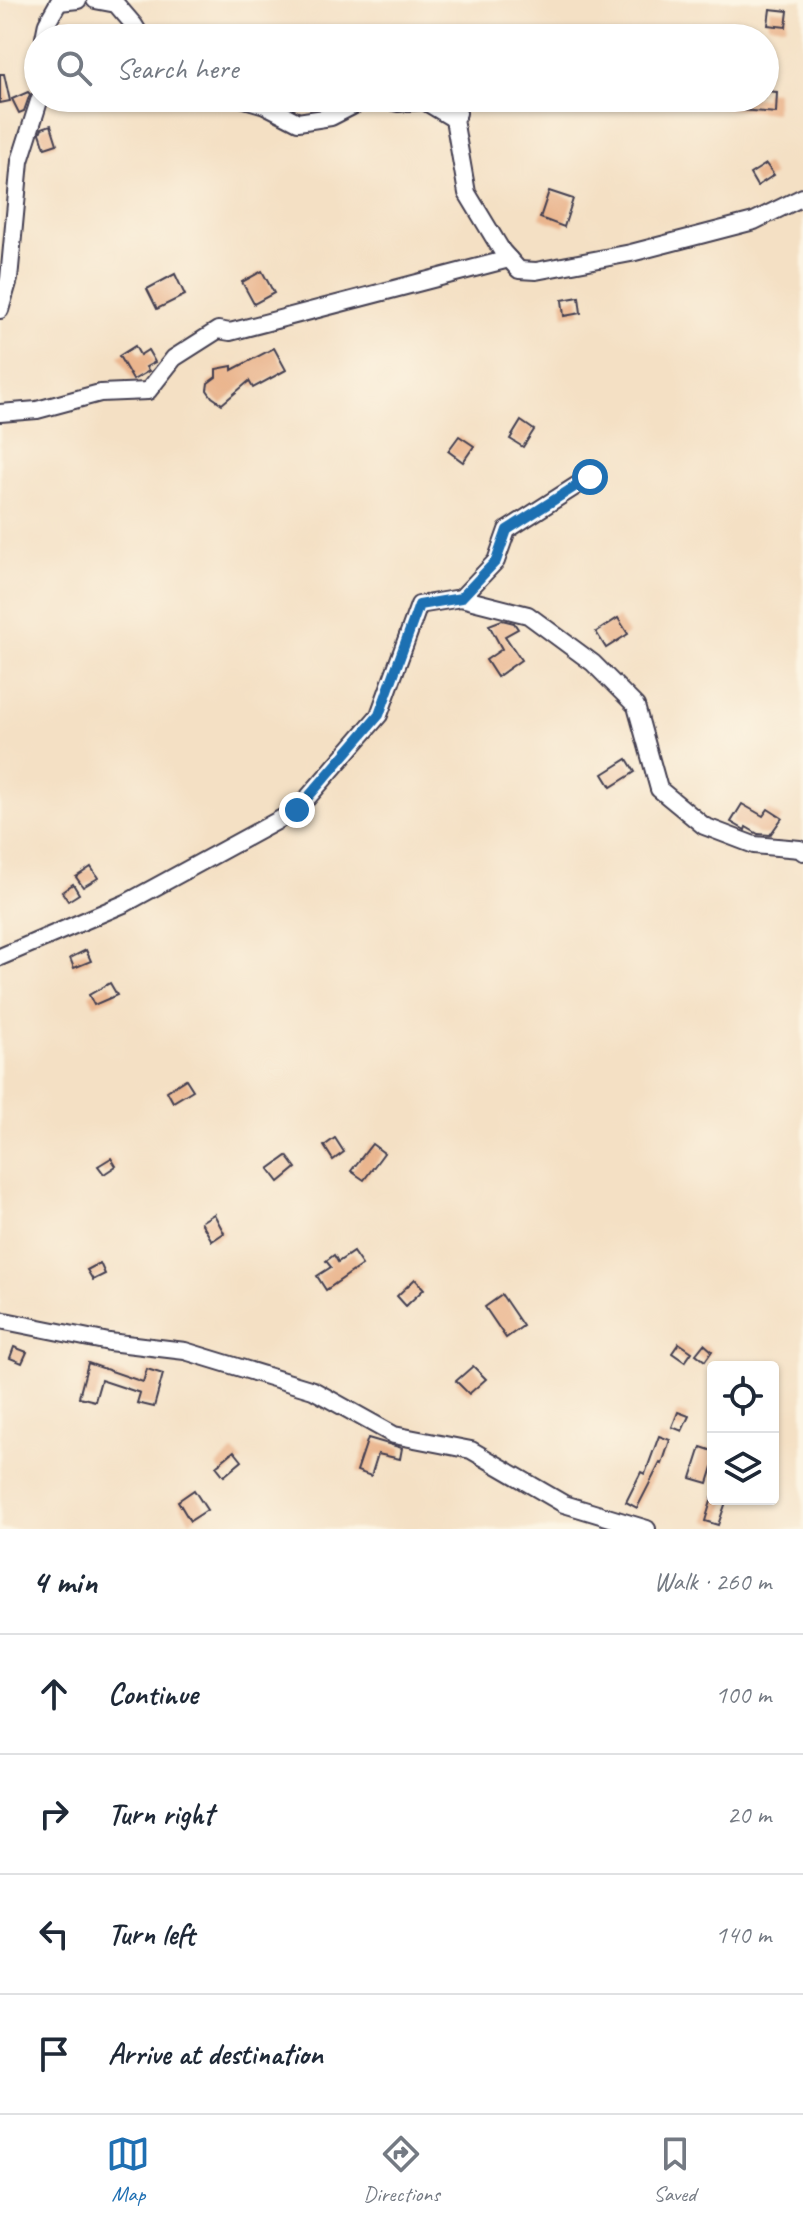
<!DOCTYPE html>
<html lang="en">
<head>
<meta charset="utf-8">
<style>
  body { margin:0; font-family:Caveat,sans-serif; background:#f6f6f7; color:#1f2937 }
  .controls { position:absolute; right:24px; bottom:24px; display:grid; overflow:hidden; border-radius:8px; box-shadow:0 2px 6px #0004 }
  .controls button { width:72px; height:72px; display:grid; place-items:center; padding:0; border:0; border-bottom:2px solid #e0e1e3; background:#fff; color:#1f2937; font:40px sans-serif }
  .stop { position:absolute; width:24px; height:24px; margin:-18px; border:6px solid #1f6fb2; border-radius:50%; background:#fff }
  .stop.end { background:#1f6fb2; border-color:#fff; box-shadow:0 2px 8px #0008 }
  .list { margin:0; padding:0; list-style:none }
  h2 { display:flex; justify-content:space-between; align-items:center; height:104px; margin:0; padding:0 32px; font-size:34px }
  h2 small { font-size:26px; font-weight:400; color:#747a83 }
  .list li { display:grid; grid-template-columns:52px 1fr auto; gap:24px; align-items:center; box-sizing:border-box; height:120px; padding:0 32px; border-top:2px solid #e0e1e3 }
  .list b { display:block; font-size:30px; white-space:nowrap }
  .list em { font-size:26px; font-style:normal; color:#747a83 }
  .icon { flex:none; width:44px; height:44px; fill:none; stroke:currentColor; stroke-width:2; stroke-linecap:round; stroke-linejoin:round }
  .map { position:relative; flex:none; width:803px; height:1529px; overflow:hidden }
  .search { position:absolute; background:#fff; box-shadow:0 2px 6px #0004; left:24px; right:24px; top:24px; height:88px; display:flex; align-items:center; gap:20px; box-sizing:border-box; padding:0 28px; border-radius:44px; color:#747a83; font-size:30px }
  .sheet { height:584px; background:#fff }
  nav { display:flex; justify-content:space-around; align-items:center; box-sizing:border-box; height:112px; border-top:2px solid #e0e1e3; background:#fff; font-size:22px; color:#747a83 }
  nav a { display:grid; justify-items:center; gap:4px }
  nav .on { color:#1f6fb2 }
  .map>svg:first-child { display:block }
  .building { fill:#eab58e }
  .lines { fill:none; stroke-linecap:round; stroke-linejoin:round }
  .minor-casing { stroke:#423e50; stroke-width:20 }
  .minor { stroke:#fff; stroke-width:16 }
  .route { stroke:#1f6fb2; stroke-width:10 }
</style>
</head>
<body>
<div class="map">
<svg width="803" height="1529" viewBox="0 0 803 1529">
  <rect width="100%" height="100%" fill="#fcf5e5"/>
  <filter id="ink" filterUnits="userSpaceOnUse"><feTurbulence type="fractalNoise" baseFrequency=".0125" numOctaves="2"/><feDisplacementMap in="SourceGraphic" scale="16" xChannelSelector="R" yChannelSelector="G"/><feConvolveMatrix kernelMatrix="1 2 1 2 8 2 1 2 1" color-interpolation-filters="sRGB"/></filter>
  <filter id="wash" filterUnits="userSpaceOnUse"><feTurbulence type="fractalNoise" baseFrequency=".006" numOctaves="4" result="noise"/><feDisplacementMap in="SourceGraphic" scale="32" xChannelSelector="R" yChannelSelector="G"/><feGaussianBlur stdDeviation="1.8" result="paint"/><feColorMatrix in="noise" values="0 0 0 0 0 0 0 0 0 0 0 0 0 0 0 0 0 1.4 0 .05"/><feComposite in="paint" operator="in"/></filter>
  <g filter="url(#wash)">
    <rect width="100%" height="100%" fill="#f4e0c4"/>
    <g id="blocks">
      <g class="building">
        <polygon points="770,9 788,11 786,27 768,25"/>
        <polygon points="0,74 4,74 10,101 0,103"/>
        <polygon points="765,91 777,92 776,113 717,108 718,98 765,98"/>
        <polygon points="28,92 30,94 24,111 19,113 12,99"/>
        <polygon points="51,125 57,144 45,148 40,133 42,128"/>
        <polygon points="766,164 774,175 757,186 750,174"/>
        <polygon points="549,191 573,199 564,227 540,218"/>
        <polygon points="262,271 274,293 254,304 242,282"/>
        <polygon points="175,274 185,295 157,309 147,289"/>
        <polygon points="579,297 581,313 564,316 562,300"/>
        <polygon points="135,346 140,355 148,350 155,362 146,367 149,371 133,380 119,356"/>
        <polygon points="274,348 286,370 253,388 249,381 222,404 212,397 207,390 208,383 216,377 216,369 232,366 232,370"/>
        <polygon points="521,421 534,430 523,447 510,439"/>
        <polygon points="459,436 474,446 463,462 448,451"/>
        <polygon points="618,618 628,634 606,648 596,632"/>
        <polygon points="502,620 514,623 518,629 505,636 521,660 497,677 486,660 502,649 489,625"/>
        <polygon points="627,759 635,772 611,787 603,774"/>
        <polygon points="742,804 763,816 768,809 782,818 770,835 758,834 746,827 745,830 731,822"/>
        <polygon points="91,867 98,878 83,887 76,877"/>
        <polygon points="73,884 79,894 68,901 62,892"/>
        <polygon points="86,950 91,961 74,968 70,958"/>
        <polygon points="110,983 117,995 94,1005 89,995"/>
        <polygon points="186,1079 193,1090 173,1102 167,1091"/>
        <polygon points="335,1138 344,1152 333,1160 324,1146"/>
        <polygon points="372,1144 384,1153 364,1180 351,1171"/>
        <polygon points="287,1156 296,1168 279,1182 269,1169"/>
        <polygon points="111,1158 116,1166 104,1174 98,1166"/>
        <polygon points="214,1214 224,1233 212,1241 201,1222"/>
        <polygon points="353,1252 362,1265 326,1290 317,1276 331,1267 326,1261 334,1255 338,1262"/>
        <polygon points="100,1263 105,1274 93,1280 87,1270"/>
        <polygon points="415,1279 424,1289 406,1306 397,1296"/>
        <polygon points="502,1295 523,1326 506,1338 485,1307"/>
        <polygon points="679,1343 692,1352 685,1362 672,1353"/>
        <polygon points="704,1344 712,1351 705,1361 696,1354"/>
        <polygon points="14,1347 27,1352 22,1363 10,1358"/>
        <polygon points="88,1363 143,1382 147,1369 163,1374 154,1407 137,1403 140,1393 101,1380 95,1401 79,1397"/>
        <polygon points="473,1366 486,1379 469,1394 456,1381"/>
        <polygon points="678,1412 689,1416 682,1431 672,1427"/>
        <polygon points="659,1436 670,1440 662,1464 660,1463 637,1508 626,1502 641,1472 645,1474"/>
        <polygon points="368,1438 402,1448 400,1459 378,1454 371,1476 357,1471"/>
        <polygon points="701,1447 713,1451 713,1467 708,1483 691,1478"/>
        <polygon points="234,1451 242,1461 224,1476 216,1466"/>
        <polygon points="194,1490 207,1510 190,1521 178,1501"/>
        <polygon points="712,1498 726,1502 718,1525 705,1521"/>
      </g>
    </g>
  </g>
  <g filter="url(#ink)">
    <use href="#blocks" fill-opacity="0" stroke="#423e50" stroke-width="2"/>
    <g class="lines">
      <defs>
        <g id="minor">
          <polyline points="95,0 116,4 134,25 142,38"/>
          <polyline points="59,2 78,0"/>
          <polyline points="44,38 47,23 60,0"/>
          <polyline points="241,98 265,105 298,122 331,117 368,98"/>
          <polyline points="373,98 398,103 424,101 454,119"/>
          <polyline points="458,113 454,119 467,193 502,251 519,270 536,271 631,253 754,221 803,197"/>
          <polyline points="0,310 9,279 20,161 40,98"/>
          <polyline points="0,413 37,410 100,393 148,391 174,358 218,330 230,332 509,259"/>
          <polyline points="461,598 528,615 593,663 636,706 659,789 704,826 754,845 800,849 803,852"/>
          <polyline points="0,957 126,903 297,810 379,715 419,605 461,598 496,561 507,530 590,477"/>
          <polyline points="0,1320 109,1342 185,1351 313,1390 394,1435 471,1450 564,1504 647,1529"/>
        </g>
      </defs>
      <use href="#minor" class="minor-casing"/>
      <use href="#minor" class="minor"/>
    </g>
  </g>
  <g class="lines" filter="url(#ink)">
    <polyline class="route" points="297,810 379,715 419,605 461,598 496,561 507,530 590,477"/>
  </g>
</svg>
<div class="controls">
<button><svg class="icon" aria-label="locate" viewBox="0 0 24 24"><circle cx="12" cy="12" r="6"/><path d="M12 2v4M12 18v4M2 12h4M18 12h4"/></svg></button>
<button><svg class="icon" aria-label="layers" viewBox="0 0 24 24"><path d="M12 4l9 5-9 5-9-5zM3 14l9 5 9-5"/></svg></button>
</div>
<div class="stop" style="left:590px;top:477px"></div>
<div class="stop end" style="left:297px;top:810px"></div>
<div class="search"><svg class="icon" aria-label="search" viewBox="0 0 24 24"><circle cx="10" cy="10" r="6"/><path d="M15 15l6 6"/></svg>Search here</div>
</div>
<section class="sheet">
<h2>4 min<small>Walk · 260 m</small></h2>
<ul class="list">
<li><svg class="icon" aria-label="ahead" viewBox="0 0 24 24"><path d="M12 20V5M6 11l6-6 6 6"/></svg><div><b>Continue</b></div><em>100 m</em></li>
<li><svg class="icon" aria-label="right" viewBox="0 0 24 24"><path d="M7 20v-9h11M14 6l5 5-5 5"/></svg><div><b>Turn right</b></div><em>20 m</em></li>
<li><svg class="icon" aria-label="left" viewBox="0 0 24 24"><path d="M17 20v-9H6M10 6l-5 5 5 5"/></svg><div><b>Turn left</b></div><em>140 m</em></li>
<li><svg class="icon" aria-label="arrive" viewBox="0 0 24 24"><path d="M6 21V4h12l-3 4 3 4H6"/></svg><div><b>Arrive at destination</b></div></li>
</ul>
</section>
<nav>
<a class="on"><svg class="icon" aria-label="map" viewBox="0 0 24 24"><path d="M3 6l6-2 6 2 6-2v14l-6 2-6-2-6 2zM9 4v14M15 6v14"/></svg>Map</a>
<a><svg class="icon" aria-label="directions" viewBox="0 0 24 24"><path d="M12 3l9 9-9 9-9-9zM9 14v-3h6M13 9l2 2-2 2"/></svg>Directions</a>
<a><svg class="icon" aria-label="saved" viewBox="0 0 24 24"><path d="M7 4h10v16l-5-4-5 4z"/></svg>Saved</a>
</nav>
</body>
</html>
